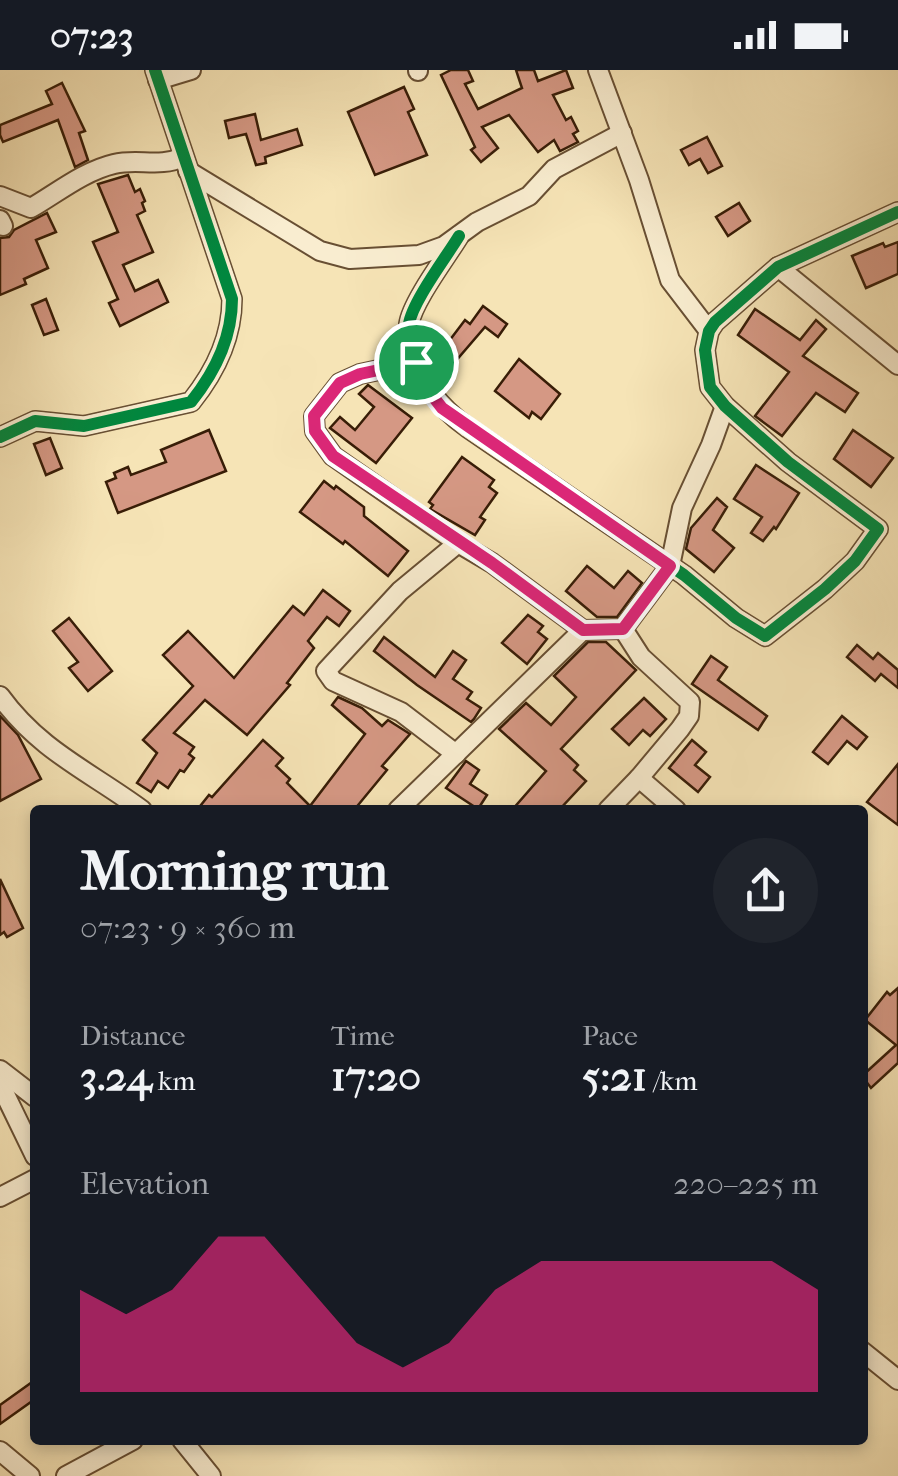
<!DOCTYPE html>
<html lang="en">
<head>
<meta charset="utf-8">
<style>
	:root { --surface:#171b24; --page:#20242c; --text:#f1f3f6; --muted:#9ea1a6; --accent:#db2777 }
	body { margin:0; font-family:"IM FELL French Canon",serif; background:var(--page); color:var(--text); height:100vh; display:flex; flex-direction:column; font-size:38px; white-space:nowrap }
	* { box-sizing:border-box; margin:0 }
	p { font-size:32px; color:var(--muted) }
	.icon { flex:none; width:55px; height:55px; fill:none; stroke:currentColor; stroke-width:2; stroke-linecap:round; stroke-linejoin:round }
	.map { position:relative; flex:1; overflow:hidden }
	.panel { position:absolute; left:30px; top:735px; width:838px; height:640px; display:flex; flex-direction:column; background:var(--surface); border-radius:10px; box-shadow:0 5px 15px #0003 }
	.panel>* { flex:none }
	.pin { position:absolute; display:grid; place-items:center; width:85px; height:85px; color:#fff; margin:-42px; border:5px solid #fff; border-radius:50%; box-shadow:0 2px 10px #0007 }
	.round { display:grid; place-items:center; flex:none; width:105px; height:105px; border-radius:52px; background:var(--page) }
	.head { display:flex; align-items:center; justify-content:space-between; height:170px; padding:0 50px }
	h1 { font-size:55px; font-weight:800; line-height:75px }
	.figures { display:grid; grid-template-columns:repeat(3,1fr); gap:15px; height:170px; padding:10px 50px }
	.figures div { display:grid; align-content:center }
	.figures b { font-size:42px; font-weight:800 }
	.figures small { font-size:28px; font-weight:400 }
	.figures p { font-size:28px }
	.chart { height:280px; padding:20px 50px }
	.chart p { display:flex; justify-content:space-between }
	.chart svg { width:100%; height:180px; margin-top:10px; fill:var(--accent); opacity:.7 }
	.status { display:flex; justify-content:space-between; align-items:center; height:70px; padding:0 50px; background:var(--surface); direction:ltr }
	.status svg { height:28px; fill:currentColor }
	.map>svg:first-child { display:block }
	.building { fill:#d59884; stroke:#381d07; stroke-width:2.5 }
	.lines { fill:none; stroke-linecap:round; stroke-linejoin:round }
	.street-casing { stroke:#684f33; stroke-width:22 }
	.street { stroke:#f9edd0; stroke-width:18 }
	.cycleway-casing { stroke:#f9edd0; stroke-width:19 }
	.cycleway { stroke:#00873e; stroke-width:12 }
	.route-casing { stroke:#fff; stroke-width:20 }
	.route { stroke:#db2777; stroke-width:12 }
</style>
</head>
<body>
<div class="status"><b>07:23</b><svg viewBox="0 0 49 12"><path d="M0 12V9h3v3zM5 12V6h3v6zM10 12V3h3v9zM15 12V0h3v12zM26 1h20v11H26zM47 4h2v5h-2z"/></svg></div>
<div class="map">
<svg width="898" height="1406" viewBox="0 0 898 1406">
	<rect width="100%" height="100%" fill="#f6e4b6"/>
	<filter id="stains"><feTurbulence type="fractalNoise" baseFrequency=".002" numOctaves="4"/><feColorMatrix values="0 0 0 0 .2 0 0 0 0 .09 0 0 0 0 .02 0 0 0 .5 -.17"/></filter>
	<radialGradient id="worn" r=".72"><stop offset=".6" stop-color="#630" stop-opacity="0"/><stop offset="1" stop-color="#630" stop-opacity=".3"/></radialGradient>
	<g class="building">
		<path d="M 451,0 L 468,0 L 473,11 L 465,14 L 478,39 L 522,18 L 516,0 L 534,0 L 538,11 L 566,0 L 573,18 L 553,25 L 566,50 L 571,47 L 578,61 L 573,64 L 578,72 L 560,81 L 554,70 L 538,82 L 509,45 L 482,57 L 498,78 L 481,92 L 471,80 L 475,77 L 441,5 Z"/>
		<path d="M 62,13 L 85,61 L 79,63 L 88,90 L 75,97 L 58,50 L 3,72 L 0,65 L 0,55 L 52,34 L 46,21 Z"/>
		<path d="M 404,17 L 414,39 L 408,42 L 427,85 L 375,105 L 348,42 Z"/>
		<path d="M 255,44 L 261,70 L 297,59 L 302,75 L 265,87 L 266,93 L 256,95 L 246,64 L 229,68 L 225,51 Z"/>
		<path d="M 707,67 L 722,96 L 708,103 L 700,89 L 689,95 L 681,80 Z"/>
		<path d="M 128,105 L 135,122 L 140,119 L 145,131 L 142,133 L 145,141 L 137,145 L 153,182 L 123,195 L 135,221 L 158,210 L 168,232 L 120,256 L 109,233 L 118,229 L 93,172 L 118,162 L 98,114 Z"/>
		<path d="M 739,133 L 750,151 L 728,166 L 716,147 Z"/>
		<path d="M 47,143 L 56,162 L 36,170 L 48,198 L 24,209 L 26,214 L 0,225 L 0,168 L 9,167 L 14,160 Z"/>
		<path d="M 898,172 L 898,204 L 866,218 L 852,186 L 883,173 L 885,177 Z"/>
		<path d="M 46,229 L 58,260 L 44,265 L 32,235 Z"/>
		<path d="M 483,236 L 507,254 L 498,267 L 485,257 L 454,293 L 440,283 L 465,250 L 470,254 Z"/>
		<path d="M 755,239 L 800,270 L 816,250 L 826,259 L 803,286 L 858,323 L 845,342 L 816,323 L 782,366 L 755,346 L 789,302 L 738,265 Z"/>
		<path d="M 519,289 L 560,324 L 541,349 L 532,342 L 529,348 L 495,321 Z"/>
		<path d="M 368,315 L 412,348 L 376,393 L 330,358 L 340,347 L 355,360 L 374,337 L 359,324 Z"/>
		<path d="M 209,360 L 226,401 L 118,443 L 106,412 L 116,408 L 114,403 L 128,397 L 131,405 L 166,392 L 161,380 Z"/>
		<path d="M 853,360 L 893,388 L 871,417 L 834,389 Z"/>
		<path d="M 50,368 L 62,398 L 46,405 L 34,374 Z"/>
		<path d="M 462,387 L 494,410 L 489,417 L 497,423 L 480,447 L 485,450 L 475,465 L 430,439 L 433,435 L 429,432 Z"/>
		<path d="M 756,395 L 799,423 L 776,459 L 774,457 L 763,471 L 751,463 L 762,447 L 734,429 Z"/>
		<path d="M 324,411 L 334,419 L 336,416 L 364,437 L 364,446 L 408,481 L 388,506 L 345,471 L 343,474 L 300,442 Z"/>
		<path d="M 717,428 L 727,437 L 713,460 L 734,478 L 714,502 L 686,479 L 691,458 Z"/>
		<path d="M 587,496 L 614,518 L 628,501 L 642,513 L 617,547 L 597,547 L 566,521 Z"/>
		<path d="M 323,520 L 350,541 L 339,556 L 327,547 L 308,571 L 314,578 L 287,613 L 290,615 L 247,665 L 205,630 L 174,663 L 194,677 L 189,684 L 194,688 L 184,702 L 180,700 L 168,718 L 158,711 L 151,722 L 137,713 L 157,683 L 143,670 L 193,616 L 163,585 L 188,561 L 234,608 L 293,536 L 304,545 Z"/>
		<path d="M 528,545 L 543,556 L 538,562 L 547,569 L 527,594 L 502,573 Z"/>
		<path d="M 69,548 L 112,601 L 88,621 L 69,598 L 78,592 L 53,561 Z"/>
		<path d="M 384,567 L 435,607 L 453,581 L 466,590 L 453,609 L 472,622 L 467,629 L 481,638 L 474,649 L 471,652 L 417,615 L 374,581 Z"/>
		<path d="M 588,572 L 606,572 L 636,600 L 561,679 L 578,695 L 574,700 L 586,711 L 559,740 L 512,740 L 546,701 L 499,659 L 526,633 L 551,655 L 576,627 L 554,606 Z"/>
		<path d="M 857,575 L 873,589 L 878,583 L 898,600 L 898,618 L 881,604 L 875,611 L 847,587 Z"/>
		<path d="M 711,586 L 727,597 L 718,610 L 767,646 L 758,660 L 692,614 Z"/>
		<path d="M 338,627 L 362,638 L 382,656 L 388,650 L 410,664 L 382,696 L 387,700 L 354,740 L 197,740 L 209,725 L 212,727 L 263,670 L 283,688 L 276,696 L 290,709 L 287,713 L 310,736 L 365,664 L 332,635 Z"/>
		<path d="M 644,628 L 666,649 L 650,666 L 643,660 L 629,675 L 612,659 Z"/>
		<path d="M 0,646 L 18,665 L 41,709 L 0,731 Z"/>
		<path d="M 842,646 L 867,667 L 857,679 L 847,671 L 828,694 L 813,682 Z"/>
		<path d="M 692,670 L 706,682 L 695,695 L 710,707 L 698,722 L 669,698 Z"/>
		<path d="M 466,691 L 479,700 L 470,714 L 487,725 L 478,739 L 446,718 Z"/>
		<path d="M 898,694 L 898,755 L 867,732 Z"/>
		<path d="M 0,809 L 23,858 L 7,867 L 4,862 L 0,865 Z"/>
		<path d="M 898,918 L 898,993 L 871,1018 L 862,1006 L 896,975 L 865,950 L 887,922 L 890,925 Z"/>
		<path d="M 35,1310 L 35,1329 L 0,1354 L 0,1335 Z"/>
	</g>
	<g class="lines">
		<defs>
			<g id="street">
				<path d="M 418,0 L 418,1"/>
				<path d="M 598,0 L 639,110 L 670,210 L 709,261"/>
				<path d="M 158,10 L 191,0"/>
				<path d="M 188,101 L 320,181 L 350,189 L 419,185 L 444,176 L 477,152 L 529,126 L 554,99 L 622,63"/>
				<path d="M 0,126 L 31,138 C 57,123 84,101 114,94 C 138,88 159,98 183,87"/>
				<path d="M 0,150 L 3,156"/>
				<path d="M 459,166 C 447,186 412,232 409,254 C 409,260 412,270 413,277 C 420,314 438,336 468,358 L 684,505 L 736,548 L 765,566 L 825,519 L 855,491 L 878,459 L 788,392 L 725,336 L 710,317 L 705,280 L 709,261 L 715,252 L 778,197 L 898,142"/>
				<path d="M 778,197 L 898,295"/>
				<path d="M 416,292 L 360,304 L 340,313 L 314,346 L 315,361 L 333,386 L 458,473"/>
				<path d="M 0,367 L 35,351 L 84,356 L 191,332 C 215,302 232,268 232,229 L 155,0"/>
				<path d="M 0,626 C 40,681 89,701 142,740"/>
				<path d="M 456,684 L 401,642 L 333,611 L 326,601 L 400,521 L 458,473 L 492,493 L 583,560"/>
				<path d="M 639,708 L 676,740"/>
				<path d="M 398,740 L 583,560 L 623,559 L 670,496 L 682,438 L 711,375 L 725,336"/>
				<path d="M 608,740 L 639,708 L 680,659 L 689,646 L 690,632 L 641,587 L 623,559"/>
				<path d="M 0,1000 L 35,1027"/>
				<path d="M 0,1014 L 35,1086"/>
				<path d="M 0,1127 L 35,1109"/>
				<path d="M 862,1281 L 898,1310"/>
				<path d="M 182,1370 L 211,1406"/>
				<path d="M 0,1381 L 30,1406"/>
				<path d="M 66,1406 L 133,1370"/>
			</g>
		</defs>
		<use href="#street" class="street-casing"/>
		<use href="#street" class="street"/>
		<defs>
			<g id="cycleway">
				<path d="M 459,166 C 447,186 412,232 409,254 C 409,260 412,270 413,277 C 420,314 438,336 468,358 L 684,505 L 736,548 L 765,566 L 825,519 L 855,491 L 878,459 L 788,392 L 725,336 L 710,317 L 705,280 L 709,261 L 715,252 L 778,197 L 898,142"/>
				<path d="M 0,367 L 35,351 L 84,356 L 191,332 C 215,302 232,268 232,229 L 155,0"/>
			</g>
		</defs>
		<use href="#cycleway" class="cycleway-casing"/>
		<use href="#cycleway" class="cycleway"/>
	</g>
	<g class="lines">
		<defs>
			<path id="route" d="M 416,292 L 428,320 L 442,338 L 670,496 L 623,559 L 583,560 L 492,493 L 333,386 L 315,361 L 314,346 L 340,313 L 360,304 Z"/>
		</defs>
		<use href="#route" class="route-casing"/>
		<use href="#route" class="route"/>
	</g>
	<rect width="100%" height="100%" filter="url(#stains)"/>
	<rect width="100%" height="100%" fill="url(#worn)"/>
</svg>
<div class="pin" style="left:416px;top:292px;background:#1e9e55"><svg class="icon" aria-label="arrive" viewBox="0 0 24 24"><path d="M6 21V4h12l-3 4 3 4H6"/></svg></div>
<section class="panel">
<div class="head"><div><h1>Morning run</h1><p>07:23 · 9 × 360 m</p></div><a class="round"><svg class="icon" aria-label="share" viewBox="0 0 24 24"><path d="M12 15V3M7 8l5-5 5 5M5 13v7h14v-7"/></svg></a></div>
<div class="figures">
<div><p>Distance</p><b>3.24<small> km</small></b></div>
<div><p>Time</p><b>17:20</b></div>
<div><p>Pace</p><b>5:21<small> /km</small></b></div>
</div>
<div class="chart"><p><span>Elevation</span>220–225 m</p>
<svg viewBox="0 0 160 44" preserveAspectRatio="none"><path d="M0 44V19L10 25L20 19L30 6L40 6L50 19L60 32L70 38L80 32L90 19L100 12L110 12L120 12L130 12L140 12L150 12L160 19V44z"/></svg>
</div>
</section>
</div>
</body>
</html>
